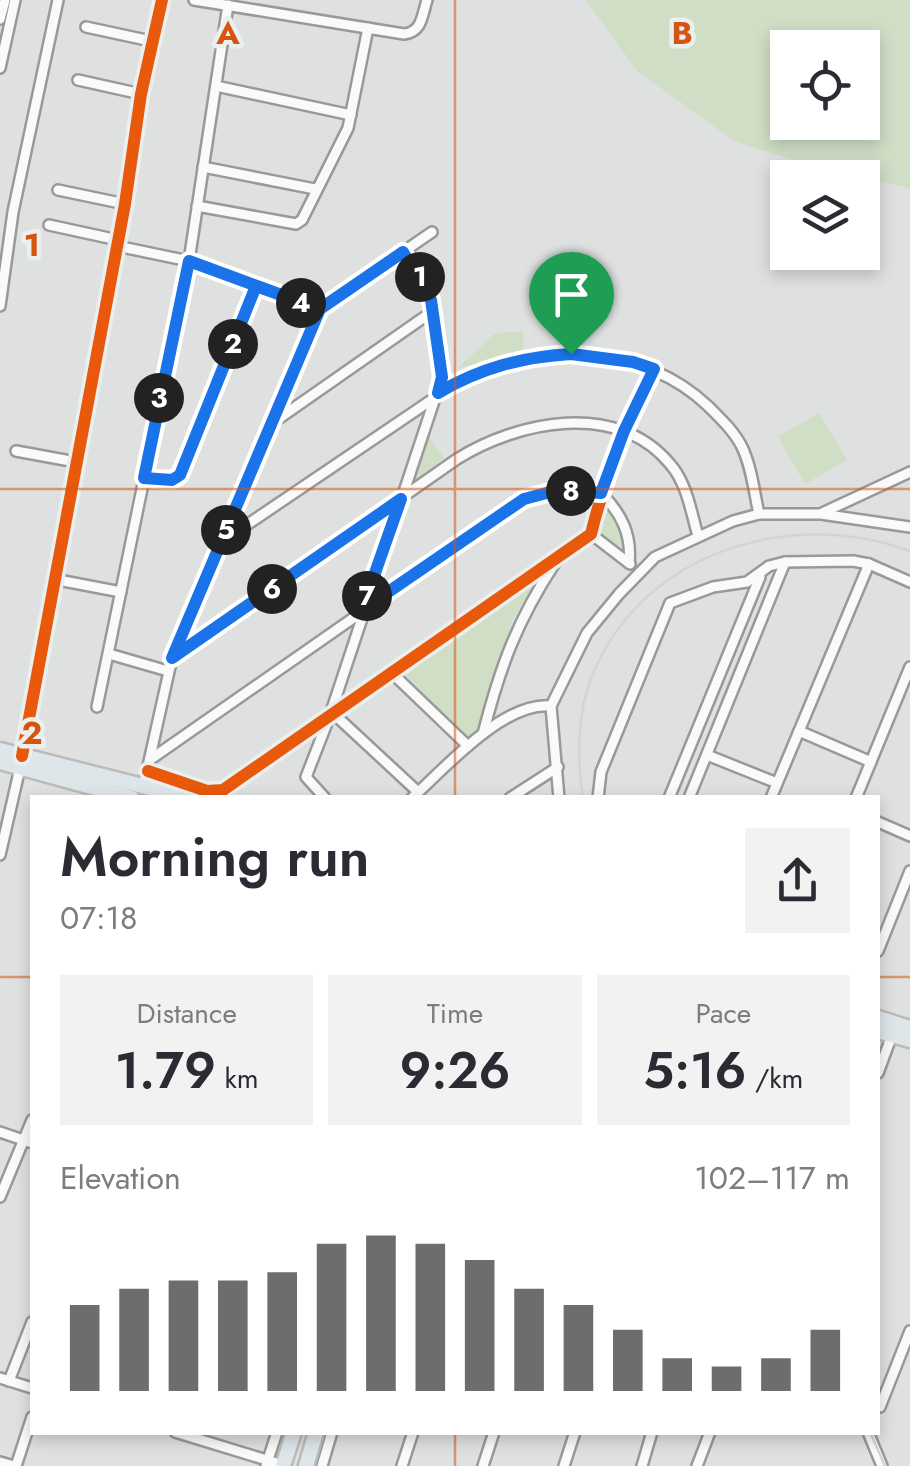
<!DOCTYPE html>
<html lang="en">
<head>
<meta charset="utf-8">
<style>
	:root { --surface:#fff; --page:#f2f2f3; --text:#2b2b33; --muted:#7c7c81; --accent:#6c6e6e }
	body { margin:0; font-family:Jost,sans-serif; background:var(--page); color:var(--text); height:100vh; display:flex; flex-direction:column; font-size:38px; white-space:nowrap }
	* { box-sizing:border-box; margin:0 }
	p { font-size:32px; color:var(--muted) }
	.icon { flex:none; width:55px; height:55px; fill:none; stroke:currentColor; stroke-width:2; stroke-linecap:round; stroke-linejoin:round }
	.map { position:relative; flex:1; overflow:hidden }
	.drawer { position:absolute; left:30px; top:795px; width:850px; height:640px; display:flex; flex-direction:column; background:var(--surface); border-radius:0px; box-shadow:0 5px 15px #0003 }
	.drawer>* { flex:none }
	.fabs { position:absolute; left:770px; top:30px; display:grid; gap:20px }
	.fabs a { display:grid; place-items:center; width:110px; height:110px; border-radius:0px; background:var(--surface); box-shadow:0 5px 15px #0003; font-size:50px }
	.pin { position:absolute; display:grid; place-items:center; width:85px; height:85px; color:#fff; margin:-102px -42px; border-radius:50% 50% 50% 0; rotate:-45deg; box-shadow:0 0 10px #0007 }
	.pin .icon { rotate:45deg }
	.km { position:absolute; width:50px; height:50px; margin:-25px; border-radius:50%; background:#222; color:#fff; font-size:28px; line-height:50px; text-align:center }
	.round { display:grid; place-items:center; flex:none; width:105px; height:105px; border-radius:0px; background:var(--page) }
	.overview { display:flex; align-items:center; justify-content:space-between; height:170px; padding:0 30px }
	h1 { font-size:55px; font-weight:600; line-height:75px }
	.stats { display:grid; grid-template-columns:repeat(3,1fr); gap:15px; height:170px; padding:10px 30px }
	.stats div { display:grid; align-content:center; border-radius:0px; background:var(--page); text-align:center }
	.stats b { font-size:50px; font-weight:600 }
	.stats small { font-size:28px; font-weight:400 }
	.stats p { font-size:28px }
	.chart { height:280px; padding:20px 30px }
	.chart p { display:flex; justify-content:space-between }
	.chart svg { width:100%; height:180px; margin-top:10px; stroke:var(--accent); stroke-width:6 }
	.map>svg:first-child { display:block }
	.green { fill:#d0dec6; fill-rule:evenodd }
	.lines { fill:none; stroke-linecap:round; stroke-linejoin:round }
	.street-casing { stroke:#979a98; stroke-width:14 }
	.primary-casing { stroke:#babcbb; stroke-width:19 }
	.street { stroke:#fafafa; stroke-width:9 }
	.primary { stroke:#dee6e9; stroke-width:14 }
	.tram { stroke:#d3d4d4; stroke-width:2.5 }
	.cycleway-casing { stroke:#ebefef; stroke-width:19 }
	.cycleway { stroke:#e8590c; stroke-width:12 }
	.route-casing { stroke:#fff; stroke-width:20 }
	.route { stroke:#1a73e8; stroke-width:12 }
	.grid { fill:none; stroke:#d55510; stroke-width:2.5; stroke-opacity:0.55 }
	.grid-label { font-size:32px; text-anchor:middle; font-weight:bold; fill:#d55510; stroke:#ebefef; stroke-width:9; stroke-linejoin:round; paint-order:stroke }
</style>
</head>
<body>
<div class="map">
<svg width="910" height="1466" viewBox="0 0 910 1466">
	<rect width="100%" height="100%" fill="#dee1e0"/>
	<g class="green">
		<path d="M 586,0 L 910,0 L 910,188 L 817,167 L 736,142 L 637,71 ZM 788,48 L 862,48 L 862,122 L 788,122 Z"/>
		<path d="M 523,331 L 523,352 L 458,368 L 494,334 Z"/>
		<path d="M 819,413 L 847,460 L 805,484 L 778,437 Z"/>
		<path d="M 427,435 L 444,458 L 413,482 Z"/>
		<path d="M 609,504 L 622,530 L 627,548 L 619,549 L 595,527 Z"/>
		<path d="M 543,571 L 512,621 L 490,691 L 484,722 L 467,738 L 400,669 Z"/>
	</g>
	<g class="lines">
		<defs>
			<g id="street">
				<path d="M 194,0 L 404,34 C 422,32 422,16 427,0"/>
				<path d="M 0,19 L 5,0"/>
				<path d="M 86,27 L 151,41"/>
				<path d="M 0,68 L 15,0"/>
				<path d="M 78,80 L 141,94"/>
				<path d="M 216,86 L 351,115"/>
				<path d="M 203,167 L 315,189"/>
				<path d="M 58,190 L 125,204"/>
				<path d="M 197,206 L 296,224 L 302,220 L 348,128 L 368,28"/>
				<path d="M 49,225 L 118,240"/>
				<path d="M 117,246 L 189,261 L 320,309"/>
				<path d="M 0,306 L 13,212 L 58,0"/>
				<path d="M 271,424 L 433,311"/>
				<path d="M 16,451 L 76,462"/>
				<path d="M 144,477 L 172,480 L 180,475 L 256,286"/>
				<path d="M 822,513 L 910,472"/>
				<path d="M 591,534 L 630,564"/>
				<path d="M 220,543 L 464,378 C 545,347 640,342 708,406 C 720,418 734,431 742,447 C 752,468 754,492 759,514"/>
				<path d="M 53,579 L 121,592"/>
				<path d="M 109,654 L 168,671"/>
				<path d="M 172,658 L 457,459 C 518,421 617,400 670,464 C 687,483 691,512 698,536"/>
				<path d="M 392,673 L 468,746"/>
				<path d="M 97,707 L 189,261 L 228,5"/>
				<path d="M 335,715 L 418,792"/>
				<path d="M 799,731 L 871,762"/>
				<path d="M 483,734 C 500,667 517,621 555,563"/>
				<path d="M 707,755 L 777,783"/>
				<path d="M 22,756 L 125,204 L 141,94 L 162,0"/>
				<path d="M 151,759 L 524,499 L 558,490 L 601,493 C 621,513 632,534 629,563"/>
				<path d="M 148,771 L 207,791 L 223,790 L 591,534 C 605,476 628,423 654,369"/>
				<path d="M 144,784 L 172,658 L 320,309 L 432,232"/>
				<path d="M 325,798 L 306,777 L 329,718 L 442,377 L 431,300 L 403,252"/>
				<path d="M 412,798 C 445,768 504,701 551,706"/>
				<path d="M 510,798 L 558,767"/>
				<path d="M 559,798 L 551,706 L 587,633 L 619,594 L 655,557 L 733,521 L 759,514 L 821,514 L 910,527"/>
				<path d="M 598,798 L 601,772 L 670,603 L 713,587 L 747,582 L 769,566 L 785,562 L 853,561 L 869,564 L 910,582"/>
				<path d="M 669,798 L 760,577"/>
				<path d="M 689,798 L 785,562"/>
				<path d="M 771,798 L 869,564"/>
				<path d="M 856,798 L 910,667"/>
				<path d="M 878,822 L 910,836"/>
				<path d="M 0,855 L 20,768"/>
				<path d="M 878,951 L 910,871"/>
				<path d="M 878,1073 L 892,1035"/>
				<path d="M 0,1132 L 32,1143"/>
				<path d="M 0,1197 L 32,1120"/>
				<path d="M 0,1378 L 32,1388"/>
				<path d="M 9,1381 L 32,1322"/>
				<path d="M 880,1407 L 910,1331"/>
				<path d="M 175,1432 L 283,1465"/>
				<path d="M 868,1432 L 882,1466"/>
				<path d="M 0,1462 L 14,1466"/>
				<path d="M 16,1466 L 32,1417"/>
				<path d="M 266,1466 L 277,1432"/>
				<path d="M 322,1466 L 332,1432"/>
				<path d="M 402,1466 L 413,1432"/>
				<path d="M 483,1466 L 494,1432"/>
				<path d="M 564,1466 L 575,1432"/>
				<path d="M 642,1466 L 652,1432"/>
				<path d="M 697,1466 L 710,1432"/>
			</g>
			<g id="primary">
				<path d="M 0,750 L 190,798"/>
				<path d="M 0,762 L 132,798"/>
				<path d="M 878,1018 L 910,1028"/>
				<path d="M 878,1031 L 910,1040"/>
				<path d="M 283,1466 L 294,1432"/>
				<path d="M 306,1466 L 316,1432"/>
			</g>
		</defs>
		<use href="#street" class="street-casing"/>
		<use href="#primary" class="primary-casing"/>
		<use href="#street" class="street"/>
		<use href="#primary" class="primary"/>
		<g class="tram">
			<path d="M 583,798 C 577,759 577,713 592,676 C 642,551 792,507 910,551"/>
			<path d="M 870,1432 L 885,1466"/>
		</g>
		<defs>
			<g id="cycleway">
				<path d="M 22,756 L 125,204 L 141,94 L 162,0"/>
				<path d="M 148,771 L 207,791 L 223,790 L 591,534 C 605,476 628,423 654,369"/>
			</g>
		</defs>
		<use href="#cycleway" class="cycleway-casing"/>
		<use href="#cycleway" class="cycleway"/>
	</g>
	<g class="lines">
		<defs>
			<path id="route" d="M 571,354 C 522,357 480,368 438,393 L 442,377 L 431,300 L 403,252 L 320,309 L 256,286 L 180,475 L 172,480 L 144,478 L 189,261 L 320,309 L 172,658 L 401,499 L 362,610 L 524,499 L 558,490 L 601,493 L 624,431 L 654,369 L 633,362 L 571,354"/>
		</defs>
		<use href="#route" class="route-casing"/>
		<use href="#route" class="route"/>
	</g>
	<path class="grid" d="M 455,0 L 455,798M 0,489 L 910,489M 0,977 L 32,977M 878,977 L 910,977M 455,1432 L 455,1466"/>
	<g class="grid-label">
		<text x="228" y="44">A</text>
		<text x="682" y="44">B</text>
		<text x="32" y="256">1</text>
		<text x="32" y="744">2</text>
	</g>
</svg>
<div class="fabs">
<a><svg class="icon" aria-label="locate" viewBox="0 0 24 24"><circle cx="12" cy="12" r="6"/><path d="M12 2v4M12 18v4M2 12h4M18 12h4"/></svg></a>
<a><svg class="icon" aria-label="layers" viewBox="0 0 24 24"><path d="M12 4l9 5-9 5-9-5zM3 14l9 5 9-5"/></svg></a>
</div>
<div class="pin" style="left:571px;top:354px;background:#1e9e55"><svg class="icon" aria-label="arrive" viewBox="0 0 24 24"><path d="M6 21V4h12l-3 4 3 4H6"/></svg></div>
<b class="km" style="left:420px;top:277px">1</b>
<b class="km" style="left:233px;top:344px">2</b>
<b class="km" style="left:159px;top:398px">3</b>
<b class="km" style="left:301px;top:303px">4</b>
<b class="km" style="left:226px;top:530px">5</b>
<b class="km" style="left:272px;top:589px">6</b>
<b class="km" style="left:367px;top:596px">7</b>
<b class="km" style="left:571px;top:491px">8</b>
<section class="drawer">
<div class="overview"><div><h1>Morning run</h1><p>07:18</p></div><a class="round"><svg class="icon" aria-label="share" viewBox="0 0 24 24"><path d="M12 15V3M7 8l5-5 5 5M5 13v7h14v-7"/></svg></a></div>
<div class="stats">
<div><p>Distance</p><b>1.79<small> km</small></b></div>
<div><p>Time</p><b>9:26</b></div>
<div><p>Pace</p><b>5:16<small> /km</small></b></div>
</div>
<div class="chart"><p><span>Elevation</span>102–117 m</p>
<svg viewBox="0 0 160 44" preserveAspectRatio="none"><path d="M5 44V23M15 44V19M25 44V17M35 44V17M45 44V15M55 44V8M65 44V6M75 44V8M85 44V12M95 44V19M105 44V23M115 44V29M125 44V36M135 44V38M145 44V36M155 44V29"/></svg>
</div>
</section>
</div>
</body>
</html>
